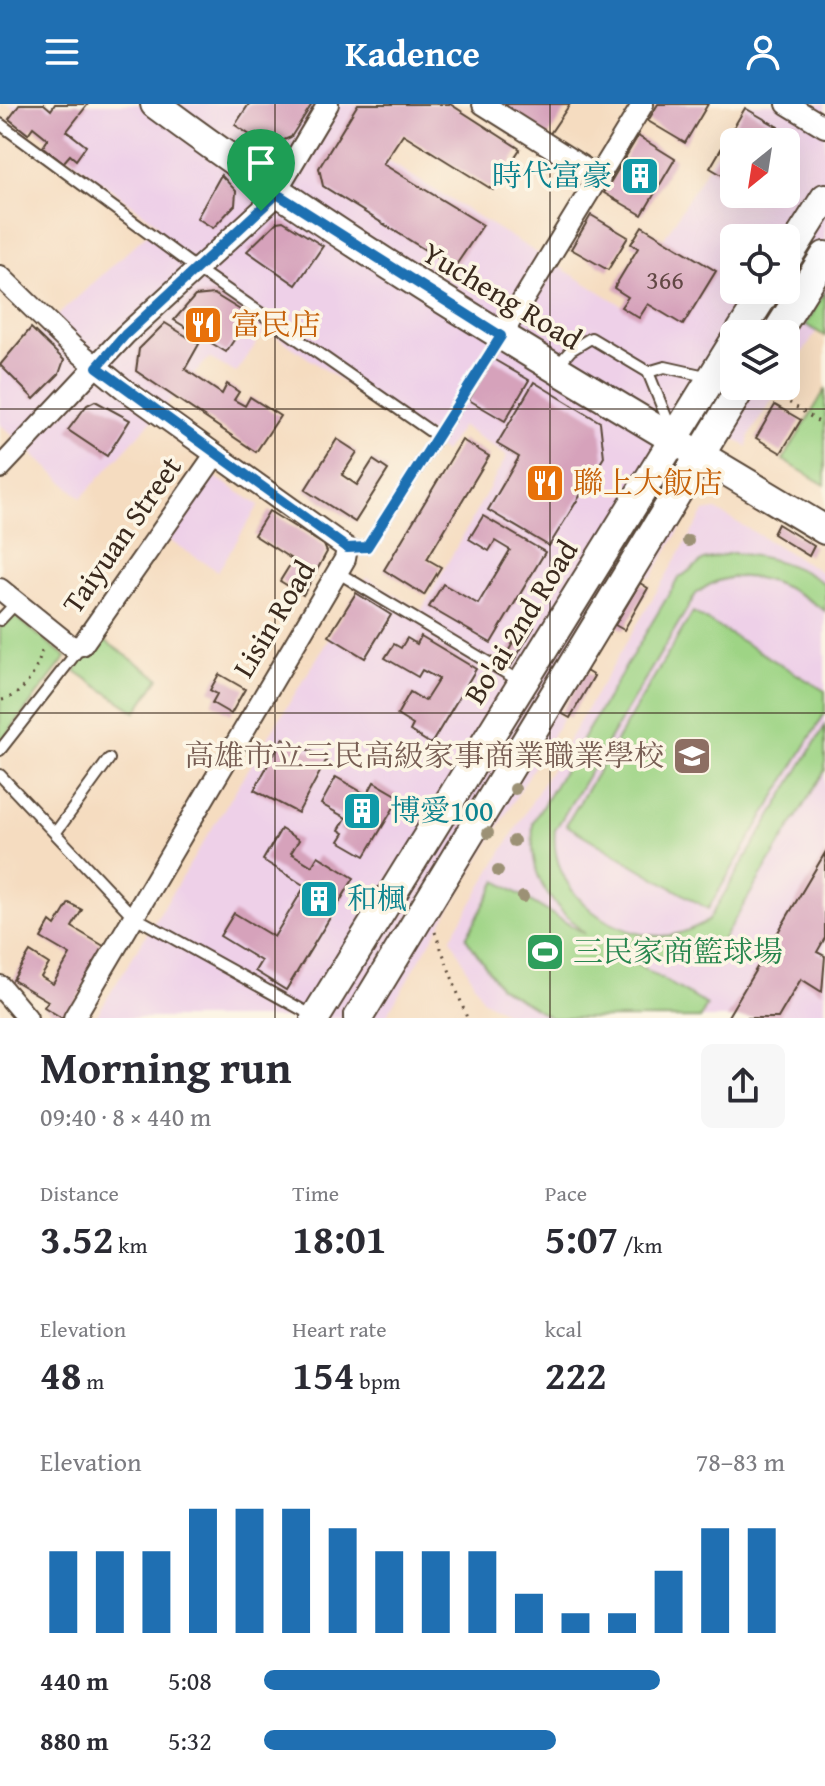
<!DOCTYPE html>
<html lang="en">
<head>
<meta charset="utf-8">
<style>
	:root { --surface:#fff; --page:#f7f7f7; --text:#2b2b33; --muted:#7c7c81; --accent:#1f6fb2 }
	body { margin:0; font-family:"Gentium Book Plus","Noto Serif TC",serif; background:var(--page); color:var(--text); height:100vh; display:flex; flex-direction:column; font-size:30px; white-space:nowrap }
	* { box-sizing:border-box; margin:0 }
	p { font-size:26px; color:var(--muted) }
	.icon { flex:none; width:44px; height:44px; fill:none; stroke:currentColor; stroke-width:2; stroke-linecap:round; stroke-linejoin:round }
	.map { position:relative; height:914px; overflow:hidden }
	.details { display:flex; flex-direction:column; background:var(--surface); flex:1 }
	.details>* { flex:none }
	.needle { width:52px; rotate:210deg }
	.tools { position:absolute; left:720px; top:24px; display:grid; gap:16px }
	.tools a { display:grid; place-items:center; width:80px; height:80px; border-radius:12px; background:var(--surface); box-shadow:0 8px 32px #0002; font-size:40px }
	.pin { position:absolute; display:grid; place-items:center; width:68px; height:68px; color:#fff; margin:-82px -34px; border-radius:50% 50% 50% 0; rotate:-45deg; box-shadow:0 0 8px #0007 }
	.pin .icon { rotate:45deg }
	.round { display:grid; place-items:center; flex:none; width:84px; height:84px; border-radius:12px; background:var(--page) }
	.summary { display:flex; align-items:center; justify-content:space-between; height:136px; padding:0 40px }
	h1 { font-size:44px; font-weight:700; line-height:60px }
	.figures { display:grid; grid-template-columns:repeat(3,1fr); gap:12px; height:136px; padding:8px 40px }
	.figures div { display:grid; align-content:center }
	.figures b { font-size:40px; font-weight:700 }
	.figures small { font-size:22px; font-weight:400 }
	.figures p { font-size:22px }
	.chart { height:224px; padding:16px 40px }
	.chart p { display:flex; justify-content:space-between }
	.chart svg { width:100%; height:144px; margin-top:8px; stroke:var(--accent); stroke-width:6 }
	ul { padding:0 40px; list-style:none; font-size:26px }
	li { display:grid; grid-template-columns:128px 96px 1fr; align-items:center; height:60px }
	li i { height:20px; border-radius:10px; background:var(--accent) }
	header { display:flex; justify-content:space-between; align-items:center; height:104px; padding:0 40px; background:var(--accent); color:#fff; font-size:36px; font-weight:700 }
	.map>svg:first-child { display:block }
	.built { fill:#eed0e8; fill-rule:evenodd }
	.green { fill:#9ed485; stroke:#6c7f52; stroke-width:2 }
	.building { fill:#d6a2bb }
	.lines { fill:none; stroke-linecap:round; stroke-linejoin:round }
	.lane-casing { stroke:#574536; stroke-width:14 }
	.street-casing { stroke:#574536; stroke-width:24 }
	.secondary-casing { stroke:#574536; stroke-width:32 }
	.path { stroke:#574536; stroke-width:3; stroke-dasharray:2 6; stroke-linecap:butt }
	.lane { stroke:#fff; stroke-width:10 }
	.street { stroke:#fff; stroke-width:20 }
	.secondary { stroke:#fff; stroke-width:28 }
	.tree { fill:#9c9175 }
	.route-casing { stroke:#fff; stroke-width:16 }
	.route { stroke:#1f6fb2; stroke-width:10 }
	.grid { fill:none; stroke:#3b2a1e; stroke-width:2; stroke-opacity:0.55 }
	.labels { text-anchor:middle; stroke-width:7; stroke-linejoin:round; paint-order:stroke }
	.number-label { font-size:26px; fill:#624845 }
	.culture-label { font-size:30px; fill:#0d838f; stroke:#fcf5e5; text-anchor:start }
	.street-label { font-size:30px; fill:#3b2a1e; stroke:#fcf5e5 }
	.food-label { font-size:30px; fill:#c56008; stroke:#fcf5e5; text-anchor:start }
	.education-label { font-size:30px; fill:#785e54; stroke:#fcf5e5; text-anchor:end }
	.leisure-label { font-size:30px; fill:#27864d; stroke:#fcf5e5; text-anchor:start }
</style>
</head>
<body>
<header><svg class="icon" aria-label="menu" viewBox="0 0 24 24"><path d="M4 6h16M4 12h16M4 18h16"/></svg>Kadence<svg class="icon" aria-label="person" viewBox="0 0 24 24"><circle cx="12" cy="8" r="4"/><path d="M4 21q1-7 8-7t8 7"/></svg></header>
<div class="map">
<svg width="825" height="914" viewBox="0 0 825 914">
	<rect width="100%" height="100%" fill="#fcf5e5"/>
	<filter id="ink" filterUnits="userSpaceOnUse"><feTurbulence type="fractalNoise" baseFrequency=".0125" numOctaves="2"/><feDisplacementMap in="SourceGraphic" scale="16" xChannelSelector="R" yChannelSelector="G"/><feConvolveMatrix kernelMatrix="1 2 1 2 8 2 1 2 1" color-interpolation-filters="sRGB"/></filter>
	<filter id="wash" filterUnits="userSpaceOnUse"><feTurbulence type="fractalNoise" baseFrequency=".006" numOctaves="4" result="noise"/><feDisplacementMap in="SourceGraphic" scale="32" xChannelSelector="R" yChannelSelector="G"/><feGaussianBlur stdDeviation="1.8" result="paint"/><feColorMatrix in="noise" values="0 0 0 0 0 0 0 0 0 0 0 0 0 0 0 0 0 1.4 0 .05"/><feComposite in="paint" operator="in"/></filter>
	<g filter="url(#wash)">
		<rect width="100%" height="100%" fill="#f5dcc0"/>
		<g class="built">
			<path d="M 9,0 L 416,0 L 386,56 L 623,202 L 746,0 L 825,0 L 825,187 L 806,220 L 817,227 L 786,274 L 786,230 L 734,230 L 734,282 L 781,282 L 749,332 L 747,343 L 734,334 L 651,474 L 642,469 L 557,610 L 563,614 L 385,914 L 95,914 L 367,473 L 421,507 L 507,352 L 462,322 L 444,348 L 266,225 L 236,269 L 209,254 L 81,394 L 0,320 L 0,264 L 158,120 L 76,59 ZM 734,38 L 786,38 L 786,90 L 734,90 ZM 734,134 L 786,134 L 786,186 L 734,186 Z"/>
			<path d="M 209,369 L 259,401 L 218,467 L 167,435 Z"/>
			<path d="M 716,406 L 825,470 L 825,914 L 515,914 L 482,895 L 451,834 L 704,408 Z"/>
		</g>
		<g class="green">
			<path d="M 825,187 L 825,232 L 806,221 Z"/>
			<path d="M 825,286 L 825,381 L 783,356 Z"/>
			<path d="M 732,449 C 767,452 796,460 825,480 L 825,507 C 787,479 737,456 696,490 L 555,726 C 549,783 605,832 661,832 C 678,832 694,824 708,817 L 825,622 L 825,666 L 717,845 L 708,841 C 669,857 643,856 605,842 L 707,901 L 700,914 L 551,914 L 500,883 L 466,834 L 497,777 L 585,830 C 544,791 530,777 533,718 L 678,475 L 704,456 Z"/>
			<path d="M 693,508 L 825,587 L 825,609 L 708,805 L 566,721 Z"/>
			<path d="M 12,510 L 66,553 L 0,639 L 0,524 Z"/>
			<path d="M 98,532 L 159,574 L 136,608 L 75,567 Z"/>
		</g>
		<g id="blocks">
			<g class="building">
				<path d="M 20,0 L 44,0 L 51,6 L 55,0 L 88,0 L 67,27 L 86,42 L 76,56 L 70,51 L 63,59 L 43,43 L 48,35 L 33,23 L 28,30 L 9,15 Z"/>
				<path d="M 249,0 L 312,0 L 291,33 L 268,43 L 235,21 Z"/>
				<path d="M 358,0 L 450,0 L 520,45 L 493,86 L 403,30 L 383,60 L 483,121 L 454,164 L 323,82 L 319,64 Z"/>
				<path d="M 496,0 L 570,0 L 547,34 Z"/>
				<path d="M 658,0 L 708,0 L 685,39 L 648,17 Z"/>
				<path d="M 745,4 L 778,23 L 781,38 L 734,38 L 734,78 L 710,64 Z"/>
				<path d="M 638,32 L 675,55 L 642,111 L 604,89 Z"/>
				<path d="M 221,71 L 236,87 L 235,101 L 213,124 L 197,114 Z"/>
				<path d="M 591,111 L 628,133 L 608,166 L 571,145 Z"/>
				<path d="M 283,117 L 323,142 L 296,181 L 247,147 L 277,118 Z"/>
				<path d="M 642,122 L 716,167 L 683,221 L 648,200 L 639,214 L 621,203 L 628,193 L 614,184 L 638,144 L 631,140 Z"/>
				<path d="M 214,190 L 250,212 L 226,248 L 174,216 L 195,192 Z"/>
				<path d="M 165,219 L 199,240 L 185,265 L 222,290 L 227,280 L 239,288 L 234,296 L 245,302 L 250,293 L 280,312 L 256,348 L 136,267 L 139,245 Z"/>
				<path d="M 31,224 L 64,256 L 59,270 L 34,295 L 0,261 Z"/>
				<path d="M 493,255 L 529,276 L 505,317 L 469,296 Z"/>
				<path d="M 534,278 L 600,318 L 604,353 L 549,442 L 488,406 L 519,353 L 497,340 Z"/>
				<path d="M 95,297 L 130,316 L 107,352 L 68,326 L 87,301 Z"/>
				<path d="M 775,301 L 801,316 L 781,349 L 756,334 Z"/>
				<path d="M 337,335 L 357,348 L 342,371 L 357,381 L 373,356 L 388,366 L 355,418 L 305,386 Z"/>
				<path d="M 462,336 L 489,352 L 427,455 L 441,463 L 424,491 L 384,466 Z"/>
				<path d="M 269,407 L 324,441 L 327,448 L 303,491 L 280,477 L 293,456 L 254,431 Z"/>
				<path d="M 483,412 L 545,448 L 491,539 L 429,503 L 443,480 L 478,500 L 510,446 L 495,437 L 489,447 L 469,435 Z"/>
				<path d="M 778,420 L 814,442 L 809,452 L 773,430 Z"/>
				<path d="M 640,479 L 648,484 L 624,526 L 615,521 Z"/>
				<path d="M 356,489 L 391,511 L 365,554 L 329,532 Z"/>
				<path d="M 525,518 L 534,523 L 509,565 L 501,560 Z"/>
				<path d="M 421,532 L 476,565 L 431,640 L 410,627 L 413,621 L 397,611 L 410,588 L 425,597 L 439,575 L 422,566 L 418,573 L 385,554 L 394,540 L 401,544 L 407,534 L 417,540 Z"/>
				<path d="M 586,567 L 594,572 L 570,614 L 561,609 Z"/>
				<path d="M 219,570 L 245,585 L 231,610 L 212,599 L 217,590 L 210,586 Z"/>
				<path d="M 283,634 L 327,655 L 298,709 L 254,686 Z"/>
				<path d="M 336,673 L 367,691 L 374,678 L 400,693 L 365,752 L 339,737 L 344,729 L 339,726 L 346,714 L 321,700 Z"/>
				<path d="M 281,725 L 299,736 L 291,749 L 312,762 L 318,752 L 354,774 L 286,886 L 255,867 L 261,857 L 220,832 L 234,809 L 274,833 L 305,782 L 263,756 Z"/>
				<path d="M 825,749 L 825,834 L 817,848 L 825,852 L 822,888 L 801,875 L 778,914 L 727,914 Z"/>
				<path d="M 69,799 L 82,806 L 72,823 L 107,844 L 66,914 L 62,914 L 44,903 L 48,897 L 13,876 L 30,848 L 49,860 L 41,873 L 53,880 L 70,851 L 41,834 L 50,818 L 55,822 Z"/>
			</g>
		</g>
	</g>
	<g filter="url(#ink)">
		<use href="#blocks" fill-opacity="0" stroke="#574536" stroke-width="2"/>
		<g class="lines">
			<defs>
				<g id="lane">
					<path d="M 0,20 L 197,165 L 437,332"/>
					<path d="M 557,262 L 571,246 L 591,234 L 648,268 L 671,325"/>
					<path d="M 648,268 L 665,263 L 710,273"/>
					<path d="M 347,444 L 367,443 L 500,234"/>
					<path d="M 337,468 L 521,578"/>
					<path d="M 0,516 L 16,499"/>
					<path d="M 0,646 L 80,544"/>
					<path d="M 0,671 L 133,812 L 315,913"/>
					<path d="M 56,728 L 109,655"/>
				</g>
				<g id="street">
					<path d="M 483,0 L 600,74"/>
					<path d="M 787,0 L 825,23"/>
					<path d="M 0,172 L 74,244 L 124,285 L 347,444 L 345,455 L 74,914"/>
					<path d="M 501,232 L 643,0"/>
					<path d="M 0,364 L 125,231 L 269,99 L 328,0"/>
					<path d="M 0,485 L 72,543 L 82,541 L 215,351"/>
					<path d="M 0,882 L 27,914"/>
				</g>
				<g id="secondary">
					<path d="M 155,0 C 368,159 598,289 825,426"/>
					<path d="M 786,156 L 825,94"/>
					<path d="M 739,230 L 767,186"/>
					<path d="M 776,230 L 825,152"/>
					<path d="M 315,914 L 734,238"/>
					<path d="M 358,914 L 742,282"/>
				</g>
			</defs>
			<use href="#lane" class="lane-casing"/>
			<use href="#street" class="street-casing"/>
			<use href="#secondary" class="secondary-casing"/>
			<g class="path">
				<path d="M 776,290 L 825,322"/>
				<path d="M 2,596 C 26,590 38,565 43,543"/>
				<path d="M 435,828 L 467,914"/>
			</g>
			<use href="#lane" class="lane"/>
			<use href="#street" class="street"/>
			<use href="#secondary" class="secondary"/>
		</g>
		<g class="tree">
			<circle cx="688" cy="437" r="6"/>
			<circle cx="515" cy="685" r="6"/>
			<circle cx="488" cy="729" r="6"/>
			<circle cx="514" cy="737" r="6"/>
			<circle cx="498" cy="767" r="6"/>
			<circle cx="523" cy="793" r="6"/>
		</g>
	</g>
	<g class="lines" filter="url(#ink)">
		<defs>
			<path id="route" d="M 277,90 L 501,232 L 367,443 L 347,444 L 97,263 L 125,231 Z"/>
		</defs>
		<use href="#route" class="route-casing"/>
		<use href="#route" class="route"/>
	</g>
	<path class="grid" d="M 275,0 L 275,914M 550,0 L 550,914M 0,305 L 825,305M 0,609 L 825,609"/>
	<defs>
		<symbol id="building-square" viewBox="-11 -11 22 22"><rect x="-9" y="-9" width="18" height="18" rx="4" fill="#0f9aa8" stroke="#fcf5e5"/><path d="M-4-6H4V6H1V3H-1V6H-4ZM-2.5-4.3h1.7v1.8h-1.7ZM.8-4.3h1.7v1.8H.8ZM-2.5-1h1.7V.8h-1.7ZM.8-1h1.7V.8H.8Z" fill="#fff"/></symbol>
		<symbol id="restaurant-square" viewBox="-11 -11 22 22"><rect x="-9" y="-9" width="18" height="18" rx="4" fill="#e8710a" stroke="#fcf5e5"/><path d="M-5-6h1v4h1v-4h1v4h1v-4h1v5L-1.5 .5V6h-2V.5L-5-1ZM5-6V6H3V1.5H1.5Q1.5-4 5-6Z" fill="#fff"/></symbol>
		<symbol id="school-square" viewBox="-11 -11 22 22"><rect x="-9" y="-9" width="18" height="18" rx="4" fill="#8d6e63" stroke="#fcf5e5"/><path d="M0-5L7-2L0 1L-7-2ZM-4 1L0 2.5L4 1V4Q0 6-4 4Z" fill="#fff"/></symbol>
		<symbol id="stadium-square" viewBox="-11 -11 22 22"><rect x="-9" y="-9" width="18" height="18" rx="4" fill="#2e9e5b" stroke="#fcf5e5"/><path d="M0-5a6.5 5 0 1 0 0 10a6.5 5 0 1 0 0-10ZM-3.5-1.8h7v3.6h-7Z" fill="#fff"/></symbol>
	</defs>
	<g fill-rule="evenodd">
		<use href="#building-square" x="618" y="50" width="44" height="44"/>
		<use href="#restaurant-square" x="181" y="199" width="44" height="44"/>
		<use href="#restaurant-square" x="523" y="357" width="44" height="44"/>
		<use href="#school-square" x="670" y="630" width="44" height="44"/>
		<use href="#building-square" x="340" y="685" width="44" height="44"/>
		<use href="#building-square" x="297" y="773" width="44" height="44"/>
		<use href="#stadium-square" x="523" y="826" width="44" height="44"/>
	</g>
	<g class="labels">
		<g class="number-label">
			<text x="665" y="185">366</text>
		</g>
		<g class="culture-label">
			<text x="612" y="82" text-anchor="end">時代富豪</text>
			<text x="390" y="717">博愛100</text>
			<text x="347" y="805">和楓</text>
		</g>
		<g class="street-label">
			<text transform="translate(502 192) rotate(31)" y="10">Yucheng Road</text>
			<text transform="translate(122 431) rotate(-55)" y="10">Taiyuan Street</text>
			<text transform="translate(274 515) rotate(-59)" y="10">Lisin Road</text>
			<text transform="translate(521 518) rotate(-58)" y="10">Bo'ai 2nd Road</text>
		</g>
		<g class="food-label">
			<text x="231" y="231">富民店</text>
			<text x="573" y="389">聯上大飯店</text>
		</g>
		<g class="education-label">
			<text x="664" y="662">高雄市立三民高級家事商業職業學校</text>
		</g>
		<g class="leisure-label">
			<text x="573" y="858">三民家商籃球場</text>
		</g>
	</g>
</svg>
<div class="tools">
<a><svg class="needle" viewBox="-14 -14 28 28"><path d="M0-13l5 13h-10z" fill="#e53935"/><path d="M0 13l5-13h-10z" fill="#7c7c81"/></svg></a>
<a><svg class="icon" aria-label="locate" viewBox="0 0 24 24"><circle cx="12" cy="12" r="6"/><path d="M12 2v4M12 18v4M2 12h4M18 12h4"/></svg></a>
<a><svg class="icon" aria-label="layers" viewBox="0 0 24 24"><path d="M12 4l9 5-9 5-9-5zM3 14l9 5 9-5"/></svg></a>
</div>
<div class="pin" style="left:261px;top:107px;background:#1e9e55"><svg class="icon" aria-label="arrive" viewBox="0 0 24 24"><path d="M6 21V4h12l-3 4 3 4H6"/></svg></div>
</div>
<section class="details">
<div class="summary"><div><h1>Morning run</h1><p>09:40 · 8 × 440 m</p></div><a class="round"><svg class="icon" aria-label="share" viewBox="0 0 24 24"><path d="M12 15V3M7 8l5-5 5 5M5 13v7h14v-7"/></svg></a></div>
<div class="figures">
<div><p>Distance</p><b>3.52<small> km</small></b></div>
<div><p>Time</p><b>18:01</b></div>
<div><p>Pace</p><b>5:07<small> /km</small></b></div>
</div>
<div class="figures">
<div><p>Elevation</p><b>48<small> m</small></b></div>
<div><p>Heart rate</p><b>154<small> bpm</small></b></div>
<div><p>kcal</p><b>222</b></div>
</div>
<div class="chart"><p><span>Elevation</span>78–83 m</p>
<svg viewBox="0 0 160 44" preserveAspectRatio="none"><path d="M5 44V19M15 44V19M25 44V19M35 44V6M45 44V6M55 44V6M65 44V12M75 44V19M85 44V19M95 44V19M105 44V32M115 44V38M125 44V38M135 44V25M145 44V12M155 44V12"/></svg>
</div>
<ul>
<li><b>440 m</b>5:08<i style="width:76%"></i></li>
<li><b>880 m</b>5:32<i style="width:56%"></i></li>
</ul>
</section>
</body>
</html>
